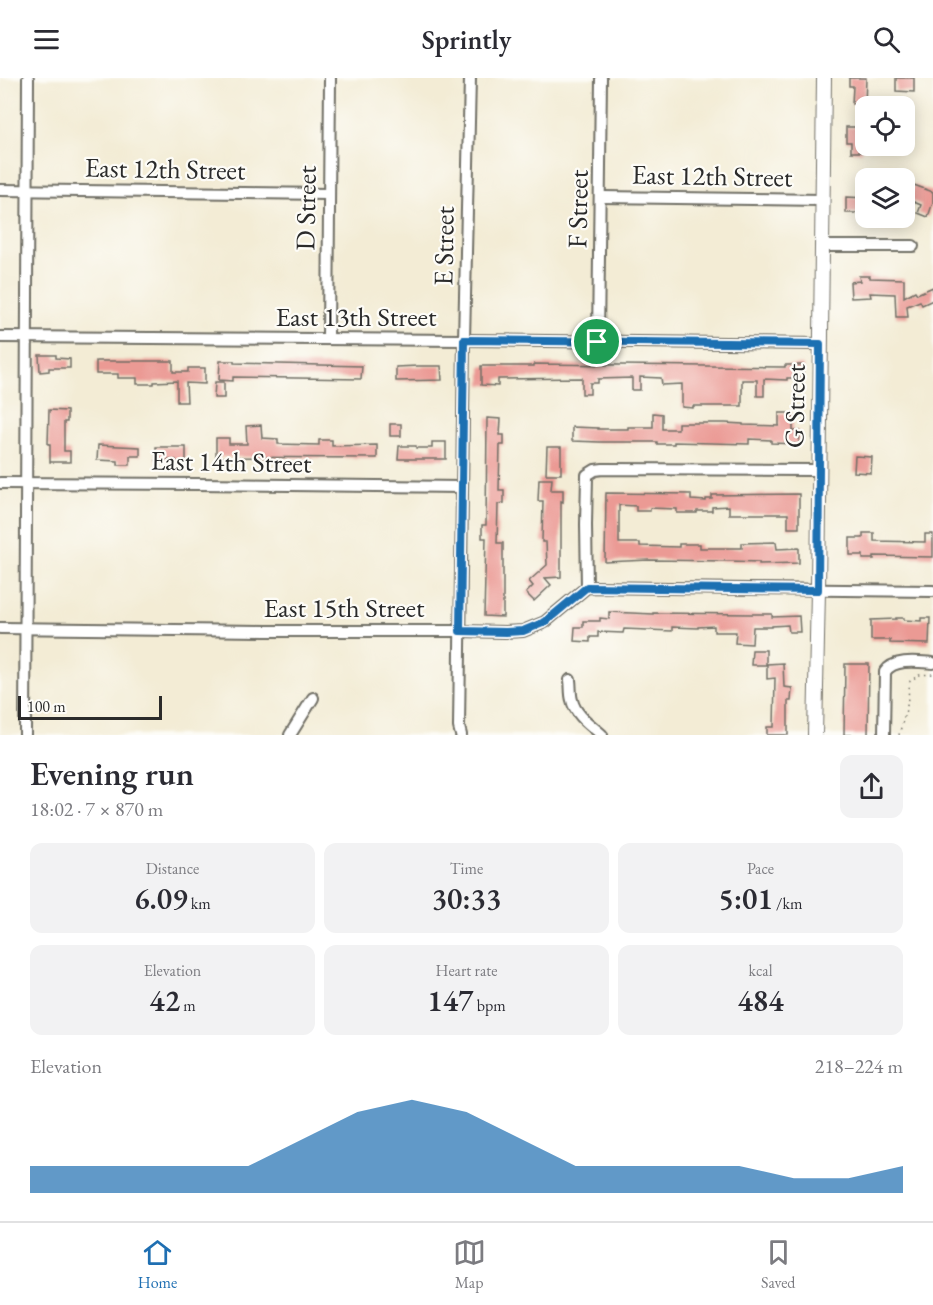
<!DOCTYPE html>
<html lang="en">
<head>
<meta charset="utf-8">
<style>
	:root { --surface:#fff; --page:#f2f2f3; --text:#2b2b33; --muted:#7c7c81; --line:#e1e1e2; --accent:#1f6fb2 }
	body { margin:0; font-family:"EB Garamond",serif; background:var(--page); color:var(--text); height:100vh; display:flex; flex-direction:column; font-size:22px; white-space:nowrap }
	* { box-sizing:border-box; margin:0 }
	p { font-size:20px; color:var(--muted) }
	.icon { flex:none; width:33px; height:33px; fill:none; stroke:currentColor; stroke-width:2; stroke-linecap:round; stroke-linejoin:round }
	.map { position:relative; height:657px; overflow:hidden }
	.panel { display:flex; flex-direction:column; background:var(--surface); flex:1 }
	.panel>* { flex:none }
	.fabs { position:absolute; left:855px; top:18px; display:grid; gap:12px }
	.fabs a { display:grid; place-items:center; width:60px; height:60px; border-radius:12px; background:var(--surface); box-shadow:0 3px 15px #0003; font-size:30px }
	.scale { position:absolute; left:18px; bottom:15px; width:144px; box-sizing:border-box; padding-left:6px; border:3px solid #2b2b2b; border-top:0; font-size:16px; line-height:21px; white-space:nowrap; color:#2b2b2b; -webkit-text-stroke:4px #fdfcf7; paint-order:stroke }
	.pin { position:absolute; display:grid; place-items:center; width:51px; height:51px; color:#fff; margin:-26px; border:3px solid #fff; border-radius:50%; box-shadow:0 2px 6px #0007 }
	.round { display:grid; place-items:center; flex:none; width:63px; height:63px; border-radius:12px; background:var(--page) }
	.head { display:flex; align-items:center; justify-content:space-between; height:102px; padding:0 30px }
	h1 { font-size:33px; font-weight:600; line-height:45px }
	.figures { display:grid; grid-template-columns:repeat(3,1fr); gap:9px; height:102px; padding:6px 30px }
	.figures div { display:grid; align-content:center; border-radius:12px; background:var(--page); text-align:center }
	.figures b { font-size:30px; font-weight:600 }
	.figures small { font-size:16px; font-weight:400 }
	.figures p { font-size:16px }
	.chart { height:168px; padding:12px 30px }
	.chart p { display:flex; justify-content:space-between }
	.chart svg { width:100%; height:108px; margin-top:6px; fill:var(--accent); opacity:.7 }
	header { display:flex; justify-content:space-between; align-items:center; height:78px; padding:0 30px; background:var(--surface); font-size:27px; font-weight:600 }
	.dock { display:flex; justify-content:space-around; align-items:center; height:84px; border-top:2px solid var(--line); background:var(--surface); font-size:16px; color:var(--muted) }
	.dock a { display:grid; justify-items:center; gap:3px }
	.dock .active { color:var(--accent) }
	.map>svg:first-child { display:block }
	.building { fill:#eb9a94 }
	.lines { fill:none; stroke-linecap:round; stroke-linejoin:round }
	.minor-casing { stroke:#716f66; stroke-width:14 }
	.major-casing { stroke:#716f66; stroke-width:16 }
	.path { stroke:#716f66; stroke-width:1.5; stroke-dasharray:1.5 4.5; stroke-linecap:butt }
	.minor { stroke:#fff; stroke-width:10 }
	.major { stroke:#fff; stroke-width:14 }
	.route-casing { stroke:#fff; stroke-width:12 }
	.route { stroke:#1f6fb2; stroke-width:8 }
	.labels { text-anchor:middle; stroke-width:4.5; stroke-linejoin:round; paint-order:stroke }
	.street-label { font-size:27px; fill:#2b2b2b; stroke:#fdfcf7 }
</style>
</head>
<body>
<header><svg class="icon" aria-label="menu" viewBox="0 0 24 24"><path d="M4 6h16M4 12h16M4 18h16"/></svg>Sprintly<svg class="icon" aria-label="search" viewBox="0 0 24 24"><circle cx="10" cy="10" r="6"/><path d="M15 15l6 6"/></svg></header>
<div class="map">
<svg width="933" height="657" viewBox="0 0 933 657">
	<rect width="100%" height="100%" fill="#fdfcf7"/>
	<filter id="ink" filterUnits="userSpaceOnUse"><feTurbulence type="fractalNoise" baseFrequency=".0167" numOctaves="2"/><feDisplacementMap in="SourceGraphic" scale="12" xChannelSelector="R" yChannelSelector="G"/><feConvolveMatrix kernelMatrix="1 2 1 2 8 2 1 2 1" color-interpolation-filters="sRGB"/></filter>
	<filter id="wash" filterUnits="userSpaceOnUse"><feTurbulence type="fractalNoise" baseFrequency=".008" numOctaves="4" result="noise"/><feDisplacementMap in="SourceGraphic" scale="24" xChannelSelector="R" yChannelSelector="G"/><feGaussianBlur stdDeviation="1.35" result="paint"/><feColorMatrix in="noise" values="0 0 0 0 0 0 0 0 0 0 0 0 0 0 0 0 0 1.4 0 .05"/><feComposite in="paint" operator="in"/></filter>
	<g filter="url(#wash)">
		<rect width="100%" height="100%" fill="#f3ecd5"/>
		<g id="blocks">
			<g class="building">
				<path d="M 849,0 L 866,0 L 865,27 L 852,26 L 853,8 L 849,8 Z"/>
				<path d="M 896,0 L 914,0 L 914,14 L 896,13 Z"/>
				<path d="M 846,49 L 862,49 L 862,74 L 851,74 L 851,64 L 846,64 Z"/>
				<path d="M 914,107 L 933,114 L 933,124 L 928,139 L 918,135 L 921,127 L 909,122 Z"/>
				<path d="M 846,119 L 866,120 L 866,135 L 846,135 Z"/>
				<path d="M 859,198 L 870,198 L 870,200 L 904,201 L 904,219 L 915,213 L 917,216 L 933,209 L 933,222 L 922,227 L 920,223 L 907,228 L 908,239 L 896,239 L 895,216 L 870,215 L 871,219 L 851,220 L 850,204 L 860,203 Z"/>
				<path d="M 39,277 L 56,277 L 56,280 L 70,281 L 70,290 L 49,290 L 49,293 L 40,294 Z"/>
				<path d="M 96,283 L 173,283 L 173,294 L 188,294 L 188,290 L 205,290 L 205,306 L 186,305 L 187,324 L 177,324 L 177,303 L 154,304 L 154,306 L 137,306 L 137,300 L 118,300 L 118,296 L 96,296 Z"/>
				<path d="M 220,283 L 234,283 L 234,285 L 362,288 L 361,301 L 233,299 L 233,303 L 219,302 Z"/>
				<path d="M 534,286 L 785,289 L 785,287 L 803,287 L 803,300 L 787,300 L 787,302 L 764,301 L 764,318 L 757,318 L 757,302 L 742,302 L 742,328 L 693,328 L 693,330 L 682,329 L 682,306 L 662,307 L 661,300 L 640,299 L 640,312 L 632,312 L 632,300 L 598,301 L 598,305 L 590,305 L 590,316 L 582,316 L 582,300 L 498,301 L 498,308 L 481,307 L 481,288 L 534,288 Z"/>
				<path d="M 418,288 L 441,288 L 442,302 L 396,303 L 396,289 Z"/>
				<path d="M 215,304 L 224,304 L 224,320 L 214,320 Z"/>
				<path d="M 49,332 L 67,333 L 67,344 L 64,344 L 64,373 L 70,373 L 70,384 L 50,384 L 50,366 L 48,366 Z"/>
				<path d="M 653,335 L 662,336 L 662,351 L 678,351 L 678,345 L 725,345 L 743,346 L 743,347 L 779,348 L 779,335 L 793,335 L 793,353 L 800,353 L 799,366 L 771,365 L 771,362 L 749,361 L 749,366 L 674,364 L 674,366 L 657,366 L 657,364 L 600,364 L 572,363 L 572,349 L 598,350 L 598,351 L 628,351 L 628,349 L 653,349 Z"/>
				<path d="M 487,340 L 501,341 L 500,357 L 504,357 L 504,367 L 500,367 L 499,412 L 504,412 L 504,425 L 498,426 L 497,465 L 503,465 L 503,539 L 484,538 L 486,460 L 482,460 L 482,447 L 486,447 Z"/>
				<rect x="390" y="346" width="11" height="12"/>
				<path d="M 261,347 L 262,360 L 278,361 L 278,366 L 319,367 L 319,362 L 332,362 L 332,368 L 377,367 L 377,380 L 216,379 L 216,360 L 229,360 L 229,366 L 247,366 L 246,348 Z"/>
				<path d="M 432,364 L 446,364 L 446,381 L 398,381 L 399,368 L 416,368 L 416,370 L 432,370 Z"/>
				<path d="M 98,367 L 140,369 L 140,378 L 130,378 L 130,387 L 118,387 L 118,383 L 97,382 Z"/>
				<path d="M 156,369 L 186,369 L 186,384 L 176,384 L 176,382 L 156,382 Z"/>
				<path d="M 547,369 L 561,369 L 561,396 L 546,396 Z"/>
				<path d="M 855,378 L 872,379 L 871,395 L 854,394 Z"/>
				<path d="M 539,401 L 552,401 L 551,412 L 563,412 L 563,424 L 561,423 L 561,499 L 545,500 L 551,507 L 534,523 L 526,515 L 533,508 L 529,503 L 547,487 L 546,464 L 542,464 L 543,423 L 538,423 Z"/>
				<path d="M 606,415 L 691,416 L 691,422 L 706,423 L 706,421 L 712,421 L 712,417 L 799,416 L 799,450 L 788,450 L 788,436 L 729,436 L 729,428 L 712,429 L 712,433 L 697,433 L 697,435 L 677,435 L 677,431 L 650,430 L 650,433 L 636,433 L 636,428 L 619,427 L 619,465 L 640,465 L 640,468 L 679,469 L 679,466 L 700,466 L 700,470 L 742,470 L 742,465 L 776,464 L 777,471 L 799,470 L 799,485 L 759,486 L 759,484 L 730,483 L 649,482 L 605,484 Z"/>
				<path d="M 863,455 L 874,455 L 874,463 L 925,464 L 925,456 L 933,456 L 933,479 L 874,478 L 874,481 L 863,481 L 863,477 L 850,477 L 850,460 L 863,460 Z"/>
				<path d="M 609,534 L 653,536 L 653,535 L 751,536 L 772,536 L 772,539 L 799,538 L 800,554 L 789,554 L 788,547 L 772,548 L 772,549 L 753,549 L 752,566 L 735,565 L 736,554 L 714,554 L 714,548 L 698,549 L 698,550 L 672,549 L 672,553 L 624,551 L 623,555 L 598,554 L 598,559 L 590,559 L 590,564 L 574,563 L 575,549 L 583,549 L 583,543 L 600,543 L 600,540 L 609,541 Z"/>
				<path d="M 896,540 L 904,540 L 904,542 L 921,543 L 921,540 L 930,540 L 929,566 L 890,565 L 890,562 L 871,562 L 871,542 L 896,541 Z"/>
				<path d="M 752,572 L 766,572 L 766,587 L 751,587 Z"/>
				<path d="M 783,585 L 784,609 L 792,610 L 791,623 L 788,623 L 788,657 L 767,657 L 767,649 L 774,649 L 775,600 L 767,601 L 767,586 Z"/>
				<path d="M 845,586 L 869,586 L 868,657 L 844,657 Z"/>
			</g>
		</g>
	</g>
	<g filter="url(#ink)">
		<use href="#blocks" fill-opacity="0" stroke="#716f66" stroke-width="1.5"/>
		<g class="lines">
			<defs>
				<g id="minor">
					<path d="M 0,112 L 329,116"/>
					<path d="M 601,119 L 822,122"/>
					<path d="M 821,168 L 913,168"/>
					<path d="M 0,259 L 464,262 L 820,266"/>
					<path d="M 328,261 L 330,0"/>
					<path d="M 598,264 L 601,0"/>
					<path d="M 0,405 L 197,406 L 462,409"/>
					<path d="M 587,509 L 586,447 L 587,397 L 595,392 L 603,391 L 818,392"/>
					<path d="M 0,550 L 267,553 L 460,553 L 505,554 L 523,553 L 545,544 L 587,509 L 933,513"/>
					<path d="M 570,602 C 571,608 570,616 572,622 C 575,637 592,648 602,657"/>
					<path d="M 25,657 L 28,0"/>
					<path d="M 290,657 L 313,620"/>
					<path d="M 461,657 L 459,649 L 464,262 L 470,0"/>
					<path d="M 884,657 L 885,594 C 894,580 919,584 933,585"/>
				</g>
				<path id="major" d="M 815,657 L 818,512 L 824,0"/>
			</defs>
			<use href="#minor" class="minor-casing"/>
			<use href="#major" class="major-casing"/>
			<path class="path" d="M 899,657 L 907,628 L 910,603 L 919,597 L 933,596"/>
			<use href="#minor" class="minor"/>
			<use href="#major" class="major"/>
		</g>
	</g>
	<g class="lines" filter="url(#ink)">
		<defs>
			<path id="route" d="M 464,262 L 820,266 L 818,512 L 587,509 L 545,544 L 523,553 L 506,554 L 460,553 Z"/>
		</defs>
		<use href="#route" class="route-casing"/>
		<use href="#route" class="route"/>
	</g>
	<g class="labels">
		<g class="street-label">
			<text transform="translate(165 91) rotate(1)" y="9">East 12th Street</text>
			<text transform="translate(712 98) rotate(1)" y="9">East 12th Street</text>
			<text transform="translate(306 130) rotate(-89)" y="9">D Street</text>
			<text transform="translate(578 131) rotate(-89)" y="9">F Street</text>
			<text transform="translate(444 168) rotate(-89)" y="9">E Street</text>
			<text x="356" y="248">East 13th Street</text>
			<text transform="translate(795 328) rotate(-89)" y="9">G Street</text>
			<text transform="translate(231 384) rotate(1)" y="9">East 14th Street</text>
			<text x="344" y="539">East 15th Street</text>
		</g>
	</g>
</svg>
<div class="fabs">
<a><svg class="icon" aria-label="locate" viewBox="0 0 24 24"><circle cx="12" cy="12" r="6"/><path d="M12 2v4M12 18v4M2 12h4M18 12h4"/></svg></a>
<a><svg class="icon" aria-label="layers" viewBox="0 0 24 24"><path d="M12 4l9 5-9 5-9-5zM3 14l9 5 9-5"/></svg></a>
</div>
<div class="scale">100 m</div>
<div class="pin" style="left:597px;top:264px;background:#1e9e55"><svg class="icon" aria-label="arrive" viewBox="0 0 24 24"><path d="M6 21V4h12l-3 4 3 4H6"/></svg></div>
</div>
<section class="panel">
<div class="head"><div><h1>Evening run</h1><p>18:02 · 7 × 870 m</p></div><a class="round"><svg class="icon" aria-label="share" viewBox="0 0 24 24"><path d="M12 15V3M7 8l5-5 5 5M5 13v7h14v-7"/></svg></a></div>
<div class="figures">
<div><p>Distance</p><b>6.09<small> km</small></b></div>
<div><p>Time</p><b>30:33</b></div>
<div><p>Pace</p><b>5:01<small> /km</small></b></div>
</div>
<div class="figures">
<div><p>Elevation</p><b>42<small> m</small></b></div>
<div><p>Heart rate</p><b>147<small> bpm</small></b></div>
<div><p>kcal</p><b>484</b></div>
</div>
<div class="chart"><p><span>Elevation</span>218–224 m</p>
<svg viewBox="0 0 160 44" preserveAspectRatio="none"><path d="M0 44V33L10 33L20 33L30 33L40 33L50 22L60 11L70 6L80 11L90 22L100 33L110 33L120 33L130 33L140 38L150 38L160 33V44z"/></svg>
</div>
</section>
<nav class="dock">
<a class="active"><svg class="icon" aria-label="home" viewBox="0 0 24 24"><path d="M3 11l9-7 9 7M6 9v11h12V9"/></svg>Home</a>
<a><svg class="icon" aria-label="map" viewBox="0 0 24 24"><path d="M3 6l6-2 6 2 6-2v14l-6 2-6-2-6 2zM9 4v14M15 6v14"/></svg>Map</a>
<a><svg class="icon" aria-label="saved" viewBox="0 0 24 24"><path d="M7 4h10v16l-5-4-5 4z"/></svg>Saved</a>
</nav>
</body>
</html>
